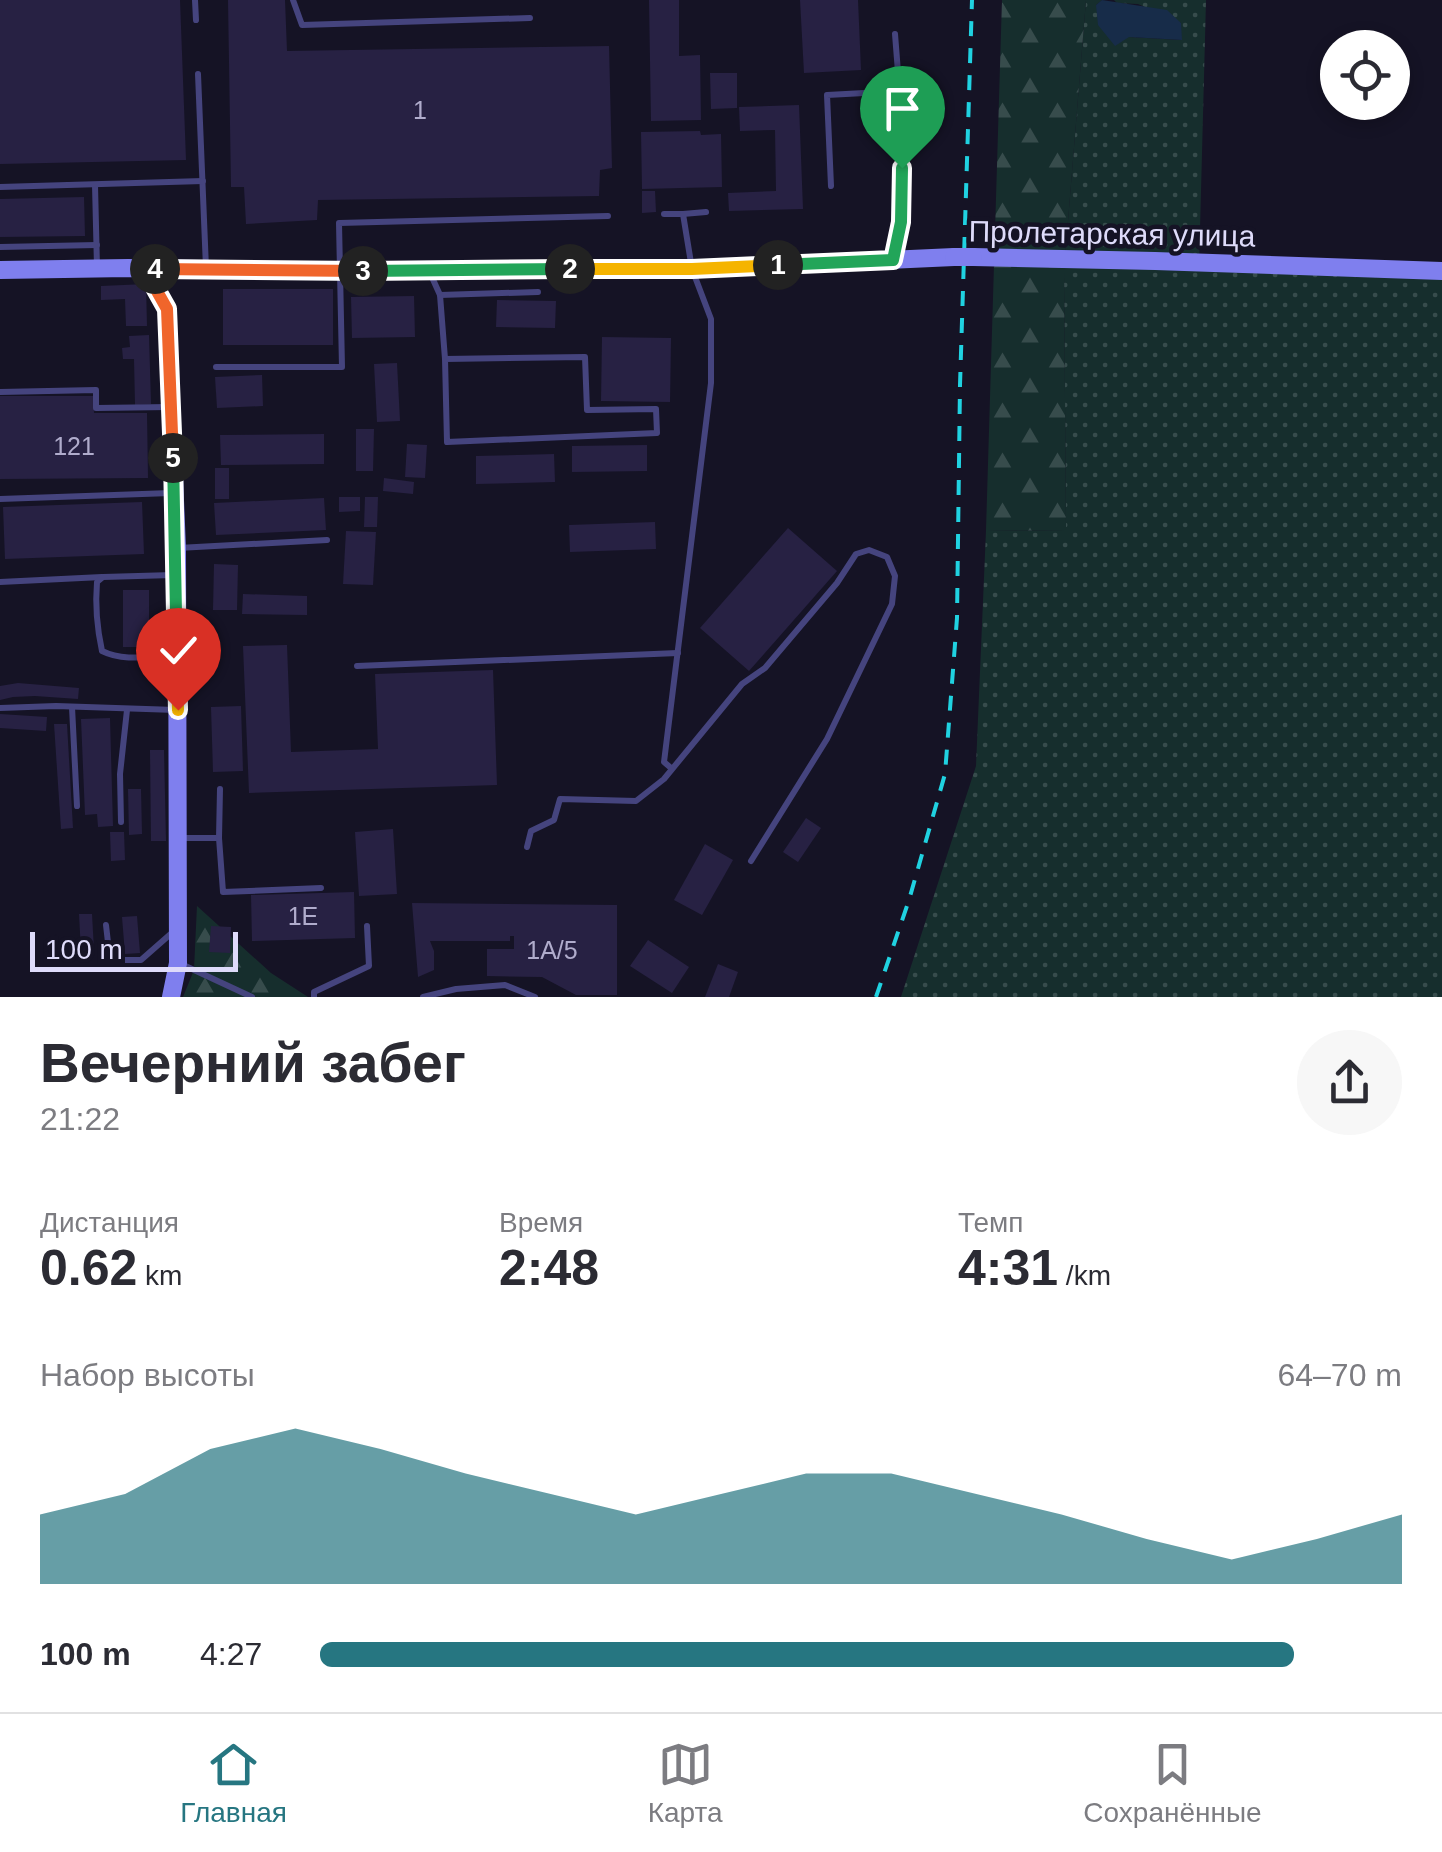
<!DOCTYPE html>
<html lang="ru">
<head>
<meta charset="utf-8">
<style>
	:root { --surface:#fff; --page:#f7f7f7; --text:#2b2b33; --muted:#7c7c81; --line:#e1e1e2; --accent:#267681 }
	body { margin:0; font-family:Arial,sans-serif; background:var(--page); color:var(--text); height:100vh; display:flex; flex-direction:column; font-size:38px; white-space:nowrap }
	* { box-sizing:border-box; margin:0 }
	p { font-size:32px; color:var(--muted) }
	.icon { flex:none; width:55px; height:55px; fill:none; stroke:currentColor; stroke-width:2; stroke-linecap:round; stroke-linejoin:round }
	.map { position:relative; height:997px; overflow:hidden }
	.drawer { display:flex; flex-direction:column; background:var(--surface); flex:1 }
	.drawer>* { flex:none }
	.controls { position:absolute; left:1320px; top:30px; display:grid; gap:20px }
	.controls a { display:grid; place-items:center; width:90px; height:90px; border-radius:50%; background:var(--surface); box-shadow:0 5px 15px #0003; font-size:50px }
	.scale { position:absolute; left:30px; bottom:25px; width:208px; box-sizing:border-box; padding-left:10px; border:5px solid #dedbfa; border-top:0; font-size:28px; line-height:35px; white-space:nowrap; color:#dedbfa; -webkit-text-stroke:8px #151325; paint-order:stroke }
	.pin { position:absolute; display:grid; place-items:center; width:85px; height:85px; color:#fff; margin:-102px -42px; border-radius:50% 50% 50% 0; rotate:-45deg; box-shadow:0 0 10px #0007 }
	.pin .icon { rotate:45deg }
	.km { position:absolute; width:50px; height:50px; margin:-25px; border-radius:50%; background:#222; color:#fff; font-size:28px; line-height:50px; text-align:center }
	.round { display:grid; place-items:center; flex:none; width:105px; height:105px; border-radius:52px; background:var(--page) }
	.headline { display:flex; align-items:center; justify-content:space-between; height:170px; padding:0 40px }
	h1 { font-size:55px; font-weight:800; line-height:75px }
	.metrics { display:grid; grid-template-columns:repeat(3,1fr); gap:15px; height:170px; padding:10px 40px }
	.metrics div { display:grid; align-content:center }
	.metrics b { font-size:50px; font-weight:800 }
	.metrics small { font-size:28px; font-weight:400 }
	.metrics p { font-size:28px }
	.chart { height:280px; padding:20px 40px }
	.chart p { display:flex; justify-content:space-between }
	.chart svg { width:100%; height:180px; margin-top:10px; fill:var(--accent); opacity:.7 }
	ul { padding:0 40px; list-style:none; font-size:32px }
	li { display:grid; grid-template-columns:160px 120px 1fr; align-items:center; height:75px }
	li i { height:25px; border-radius:12px; background:var(--accent) }
	.tab-bar { display:flex; justify-content:space-around; align-items:center; height:140px; border-top:2px solid var(--line); background:var(--surface); font-size:28px; color:var(--muted) }
	.tab-bar a { display:grid; justify-items:center; gap:5px }
	.tab-bar .current { color:var(--accent) }
	.map>svg:first-child { display:block }
	.grass { fill:url(#grass-dots) }
	.forest { fill:url(#forest-firs) }
	.water { fill:#172c49 }
	.building { fill:#272143 }
	.lines { fill:none; stroke-linecap:round; stroke-linejoin:round }
	.lane { stroke:#45447e; stroke-width:6 }
	.secondary { stroke:#7f7fee; stroke-width:18 }
	.rail { stroke:#20d2e1; stroke-width:4; stroke-dasharray:15 12; stroke-linecap:butt }
	.secondary-bridge { stroke:#7f7fee; stroke-width:18 }
	.split-1-casing { stroke:#fff; stroke-width:20 }
	.split-2-casing { stroke:#fff; stroke-width:20 }
	.split-3-casing { stroke:#fff; stroke-width:20 }
	.split-4-casing { stroke:#fff; stroke-width:20 }
	.split-5-casing { stroke:#fff; stroke-width:20 }
	.split-6-casing { stroke:#fff; stroke-width:20 }
	.split-7-casing { stroke:#fff; stroke-width:20 }
	.split-1 { stroke:#22a559; stroke-width:12 }
	.split-2 { stroke:#f5b400; stroke-width:12 }
	.split-3 { stroke:#22a559; stroke-width:12 }
	.split-4 { stroke:#f0652b; stroke-width:12 }
	.split-5 { stroke:#f0652b; stroke-width:12 }
	.split-6 { stroke:#22a559; stroke-width:12 }
	.split-7 { stroke:#f5b400; stroke-width:12 }
	.labels { text-anchor:middle; stroke-width:9; stroke-linejoin:round; paint-order:stroke }
	.number-label { font-size:25px; fill:#b0accc }
	.street-label { font-size:30px; fill:#dedbfa; stroke:#151325 }
</style>
</head>
<body>
<div class="map">
<svg width="1442" height="997" viewBox="0 0 1442 997">
	<defs>
		<pattern id="grass-dots" width="8" height="8" patternUnits="userSpaceOnUse" patternTransform="scale(2.5)"><rect width="8" height="8" fill="#162e2d"/><path d="M2 2h.1M6 6h.1" fill="none" stroke="#374c4c" stroke-width="1.8" stroke-linecap="round"/></pattern>
		<pattern id="forest-firs" width="22" height="20" patternUnits="userSpaceOnUse" patternTransform="scale(2.5)"><rect width="22" height="20" fill="#162e2d"/><path d="M5 1l3.5 6h-7zM16 11l3.5 6h-7z" fill="#374c4c"/></pattern>
	</defs>
	<rect width="100%" height="100%" fill="#151325"/>
	<path class="grass" d="M 1086,0 L 1102,0 L 1096,5 L 1129,37 L 1181,40 L 1181,23 L 1138,4 L 1117,3 L 1114,0 L 1206,0 L 1199,267 L 1442,272 L 1442,997 L 901,997 L 976,766 L 986,531 L 1066,530 L 1064,270 Z"/>
	<g class="forest">
		<path d="M 1002,0 L 1086,0 L 1064,270 L 1066,530 L 986,531 Z"/>
		<path d="M 197,906 L 271,973 L 308,997 L 183,997 L 194,970 Z"/>
	</g>
	<path class="water" d="M 1102,0 L 1167,10 L 1181,23 L 1182,40 L 1129,37 L 1115,46 L 1098,25 L 1096,5 Z"/>
	<g class="building">
		<path d="M 0,0 L 180,0 L 186,160 L 0,164 Z"/>
		<path d="M 228,0 L 285,0 L 287,51 L 609,46 L 612,168 L 600,170 L 599,196 L 318,200 L 317,220 L 246,224 L 244,187 L 231,187 Z"/>
		<path d="M 649,0 L 679,0 L 679,56 L 700,55 L 701,120 L 651,121 Z"/>
		<path d="M 800,0 L 858,0 L 861,70 L 804,73 Z"/>
		<path d="M 710,73 L 737,73 L 737,108 L 711,109 Z"/>
		<path d="M 799,105 L 803,209 L 729,211 L 728,193 L 776,191 L 775,130 L 740,131 L 739,107 Z"/>
		<path d="M 700,131 L 701,135 L 721,134 L 722,187 L 642,189 L 641,132 Z"/>
		<path d="M 642,191 L 655,191 L 656,212 L 642,213 Z"/>
		<path d="M 84,197 L 85,236 L 0,237 L 0,199 Z"/>
		<path d="M 146,284 L 147,326 L 126,326 L 125,299 L 101,300 L 101,286 Z"/>
		<rect x="223" y="289" width="110" height="56"/>
		<path d="M 414,296 L 415,337 L 352,338 L 351,297 Z"/>
		<path d="M 497,300 L 556,301 L 555,328 L 496,327 Z"/>
		<path d="M 149,335 L 151,404 L 135,405 L 134,359 L 123,359 L 122,348 L 130,347 L 129,336 Z"/>
		<path d="M 602,337 L 671,338 L 670,402 L 601,401 Z"/>
		<path d="M 397,363 L 400,421 L 377,422 L 374,364 Z"/>
		<path d="M 262,375 L 263,406 L 217,408 L 215,377 Z"/>
		<path d="M 0,396 L 93,396 L 94,413 L 147,413 L 148,478 L 0,479 Z"/>
		<path d="M 356,429 L 374,429 L 373,471 L 356,471 Z"/>
		<path d="M 324,434 L 324,464 L 221,465 L 220,435 Z"/>
		<path d="M 407,444 L 427,445 L 425,478 L 405,477 Z"/>
		<path d="M 647,445 L 647,471 L 572,472 L 572,446 Z"/>
		<path d="M 554,454 L 555,482 L 476,484 L 476,456 Z"/>
		<rect x="215" y="468" width="14" height="31"/>
		<path d="M 384,478 L 414,482 L 413,494 L 383,491 Z"/>
		<path d="M 339,497 L 360,497 L 360,511 L 339,512 Z"/>
		<path d="M 365,497 L 378,497 L 377,527 L 364,527 Z"/>
		<path d="M 324,498 L 326,530 L 216,535 L 214,503 Z"/>
		<path d="M 142,502 L 144,554 L 5,559 L 3,507 Z"/>
		<path d="M 655,522 L 656,549 L 570,552 L 569,525 Z"/>
		<path d="M 788,528 L 837,571 L 749,671 L 700,628 Z"/>
		<path d="M 346,531 L 376,532 L 373,585 L 343,584 Z"/>
		<path d="M 214,564 L 238,565 L 237,610 L 213,610 Z"/>
		<rect x="123" y="590" width="26" height="57"/>
		<path d="M 243,594 L 307,596 L 307,615 L 242,614 Z"/>
		<path d="M 287,645 L 291,752 L 378,749 L 375,674 L 493,670 L 497,785 L 249,793 L 243,646 Z"/>
		<path d="M 18,683 L 79,688 L 78,699 L 35,696 L 13,697 L 0,700 L 0,686 Z"/>
		<path d="M 241,706 L 243,771 L 213,772 L 211,707 Z"/>
		<path d="M 0,714 L 47,717 L 46,731 L 0,728 Z"/>
		<path d="M 110,718 L 113,826 L 98,827 L 97,814 L 85,815 L 81,719 Z"/>
		<path d="M 54,724 L 67,724 L 73,828 L 61,829 Z"/>
		<path d="M 150,750 L 164,750 L 166,841 L 151,841 Z"/>
		<path d="M 128,789 L 141,789 L 142,834 L 129,835 Z"/>
		<path d="M 806,818 L 821,828 L 798,862 L 783,852 Z"/>
		<path d="M 393,829 L 397,894 L 359,896 L 355,832 Z"/>
		<path d="M 110,832 L 124,832 L 125,860 L 111,861 Z"/>
		<path d="M 705,844 L 733,860 L 702,915 L 674,900 Z"/>
		<path d="M 354,892 L 355,938 L 252,941 L 251,895 Z"/>
		<path d="M 412,903 L 617,905 L 617,995 L 576,995 L 542,977 L 487,976 L 487,949 L 514,949 L 514,936 L 510,936 L 510,941 L 430,941 L 434,951 L 434,970 L 418,977 Z"/>
		<path d="M 79,914 L 92,914 L 94,950 L 81,951 Z"/>
		<path d="M 137,916 L 140,953 L 125,954 L 122,917 Z"/>
		<path d="M 211,926 L 231,927 L 230,953 L 209,952 Z"/>
		<path d="M 648,940 L 689,967 L 672,993 L 630,966 Z"/>
		<path d="M 718,964 L 738,972 L 729,997 L 705,997 Z"/>
	</g>
	<g class="lines">
		<g class="lane">
			<path d="M 195,0 L 196,20"/>
			<path d="M 293,0 L 302,25 L 530,18"/>
			<path d="M 198,74 L 206,268"/>
			<path d="M 95,185 L 97,267"/>
			<path d="M 831,186 L 827,95 L 902,91"/>
			<path d="M 0,187 L 203,181"/>
			<path d="M 664,214 L 683,214"/>
			<path d="M 0,247 L 97,245"/>
			<path d="M 894,258 L 901,222 L 905,107 L 898,72 L 895,34"/>
			<path d="M 431,275 L 440,295 L 538,292"/>
			<path d="M 440,295 L 445,359 L 585,357 L 587,410 L 656,409 L 657,433 L 447,442 L 445,359"/>
			<path d="M 216,367 L 342,367 L 339,223 L 608,216"/>
			<path d="M 0,392 L 96,390 L 96,408 L 169,407"/>
			<path d="M 0,499 L 171,493"/>
			<path d="M 178,548 L 327,540"/>
			<path d="M 0,582 L 102,577"/>
			<path d="M 173,655 C 149,656 124,662 102,651 C 97,628 95,606 97,582 L 103,577 L 173,575"/>
			<path d="M 357,666 L 678,653"/>
			<path d="M 72,707 L 77,806"/>
			<path d="M 0,708 L 56,706 L 176,710"/>
			<path d="M 671,768 L 664,762 L 711,383 L 711,319 L 692,269 L 683,214 L 706,212"/>
			<path d="M 121,822 L 120,774 L 127,710"/>
			<path d="M 179,838 L 219,838 L 223,892 L 321,888"/>
			<path d="M 219,838 L 220,789"/>
			<path d="M 527,847 L 531,831 L 554,820 L 560,799 L 636,801 L 664,779 L 742,684 L 765,668 L 837,583 L 856,554 L 869,550 L 887,557 L 895,576 L 892,604 L 827,739 L 751,861"/>
			<path d="M 106,925 L 110,960 L 141,960 L 174,931"/>
			<path d="M 179,963 L 252,997"/>
			<path d="M 314,997 L 314,992 L 369,966 L 367,926"/>
			<path d="M 423,997 L 456,989 L 505,985 L 535,997"/>
		</g>
		<g class="secondary">
			<path d="M 973,257 L 1155,261 L 1442,271"/>
			<path d="M 144,269 L 167,309 L 177,548 L 178,963 L 171,997"/>
			<path d="M 0,270 L 128,268 L 338,271 L 692,269 L 954,257"/>
		</g>
		<path class="rail" d="M 876,997 L 909,900 L 945,774 L 957,618 L 960,385 L 972,0"/>
		<path class="secondary-bridge" d="M 954,257 L 973,257"/>
	</g>
	<g class="lines">
		<defs>
			<path id="split-1" d="M 778,265 L 893,260 L 901,222 L 902,168"/>
			<path id="split-2" d="M 570,269 L 692,269 L 778,265"/>
			<path id="split-3" d="M 363,271 L 570,269"/>
			<path id="split-4" d="M 155,269 L 363,271"/>
			<path id="split-5" d="M 155,269 L 144,268 L 167,309 L 173,458"/>
			<path id="split-6" d="M 173,458 L 177,665"/>
			<path id="split-7" d="M 177,665 L 178,710"/>
		</defs>
		<use href="#split-1" class="split-1-casing"/>
		<use href="#split-2" class="split-2-casing"/>
		<use href="#split-3" class="split-3-casing"/>
		<use href="#split-4" class="split-4-casing"/>
		<use href="#split-5" class="split-5-casing"/>
		<use href="#split-6" class="split-6-casing"/>
		<use href="#split-7" class="split-7-casing"/>
		<use href="#split-1" class="split-1"/>
		<use href="#split-2" class="split-2"/>
		<use href="#split-3" class="split-3"/>
		<use href="#split-4" class="split-4"/>
		<use href="#split-5" class="split-5"/>
		<use href="#split-6" class="split-6"/>
		<use href="#split-7" class="split-7"/>
	</g>
	<g class="labels">
		<g class="number-label">
			<text x="420" y="119">1</text>
			<text x="74" y="455">121</text>
			<text x="303" y="925">1Е</text>
			<text x="552" y="959">1А/5</text>
		</g>
		<g class="street-label">
			<text transform="translate(1112 234) rotate(1)" y="10">Пролетарская улица</text>
		</g>
	</g>
</svg>
<div class="controls">
<a><svg class="icon" aria-label="locate" viewBox="0 0 24 24"><circle cx="12" cy="12" r="6"/><path d="M12 2v4M12 18v4M2 12h4M18 12h4"/></svg></a>
</div>
<div class="scale">100 m</div>
<div class="pin" style="left:902px;top:168px;background:#1e9e55"><svg class="icon" aria-label="arrive" viewBox="0 0 24 24"><path d="M6 21V4h12l-3 4 3 4H6"/></svg></div>
<div class="pin" style="left:178px;top:710px;background:#d93025"><svg class="icon" aria-label="check" viewBox="0 0 24 24"><path d="M5 12l5 5 9-10"/></svg></div>
<b class="km" style="left:778px;top:265px">1</b>
<b class="km" style="left:570px;top:269px">2</b>
<b class="km" style="left:363px;top:271px">3</b>
<b class="km" style="left:155px;top:269px">4</b>
<b class="km" style="left:173px;top:458px">5</b>
</div>
<section class="drawer">
<div class="headline"><div><h1>Вечерний забег</h1><p>21:22</p></div><a class="round"><svg class="icon" aria-label="share" viewBox="0 0 24 24"><path d="M12 15V3M7 8l5-5 5 5M5 13v7h14v-7"/></svg></a></div>
<div class="metrics">
<div><p>Дистанция</p><b>0.62<small> km</small></b></div>
<div><p>Время</p><b>2:48</b></div>
<div><p>Темп</p><b>4:31<small> /km</small></b></div>
</div>
<div class="chart"><p><span>Набор высоты</span>64–70 m</p>
<svg viewBox="0 0 160 44" preserveAspectRatio="none"><path d="M0 44V27L10 22L20 11L30 6L40 11L50 17L60 22L70 27L80 22L90 17L100 17L110 22L120 27L130 33L140 38L150 33L160 27V44z"/></svg>
</div>
<ul>
<li><b>100 m</b>4:27<i style="width:90%"></i></li>
</ul>
</section>
<nav class="tab-bar">
<a class="current"><svg class="icon" aria-label="home" viewBox="0 0 24 24"><path d="M3 11l9-7 9 7M6 9v11h12V9"/></svg>Главная</a>
<a><svg class="icon" aria-label="map" viewBox="0 0 24 24"><path d="M3 6l6-2 6 2 6-2v14l-6 2-6-2-6 2zM9 4v14M15 6v14"/></svg>Карта</a>
<a><svg class="icon" aria-label="saved" viewBox="0 0 24 24"><path d="M7 4h10v16l-5-4-5 4z"/></svg>Сохранённые</a>
</nav>
</body>
</html>
